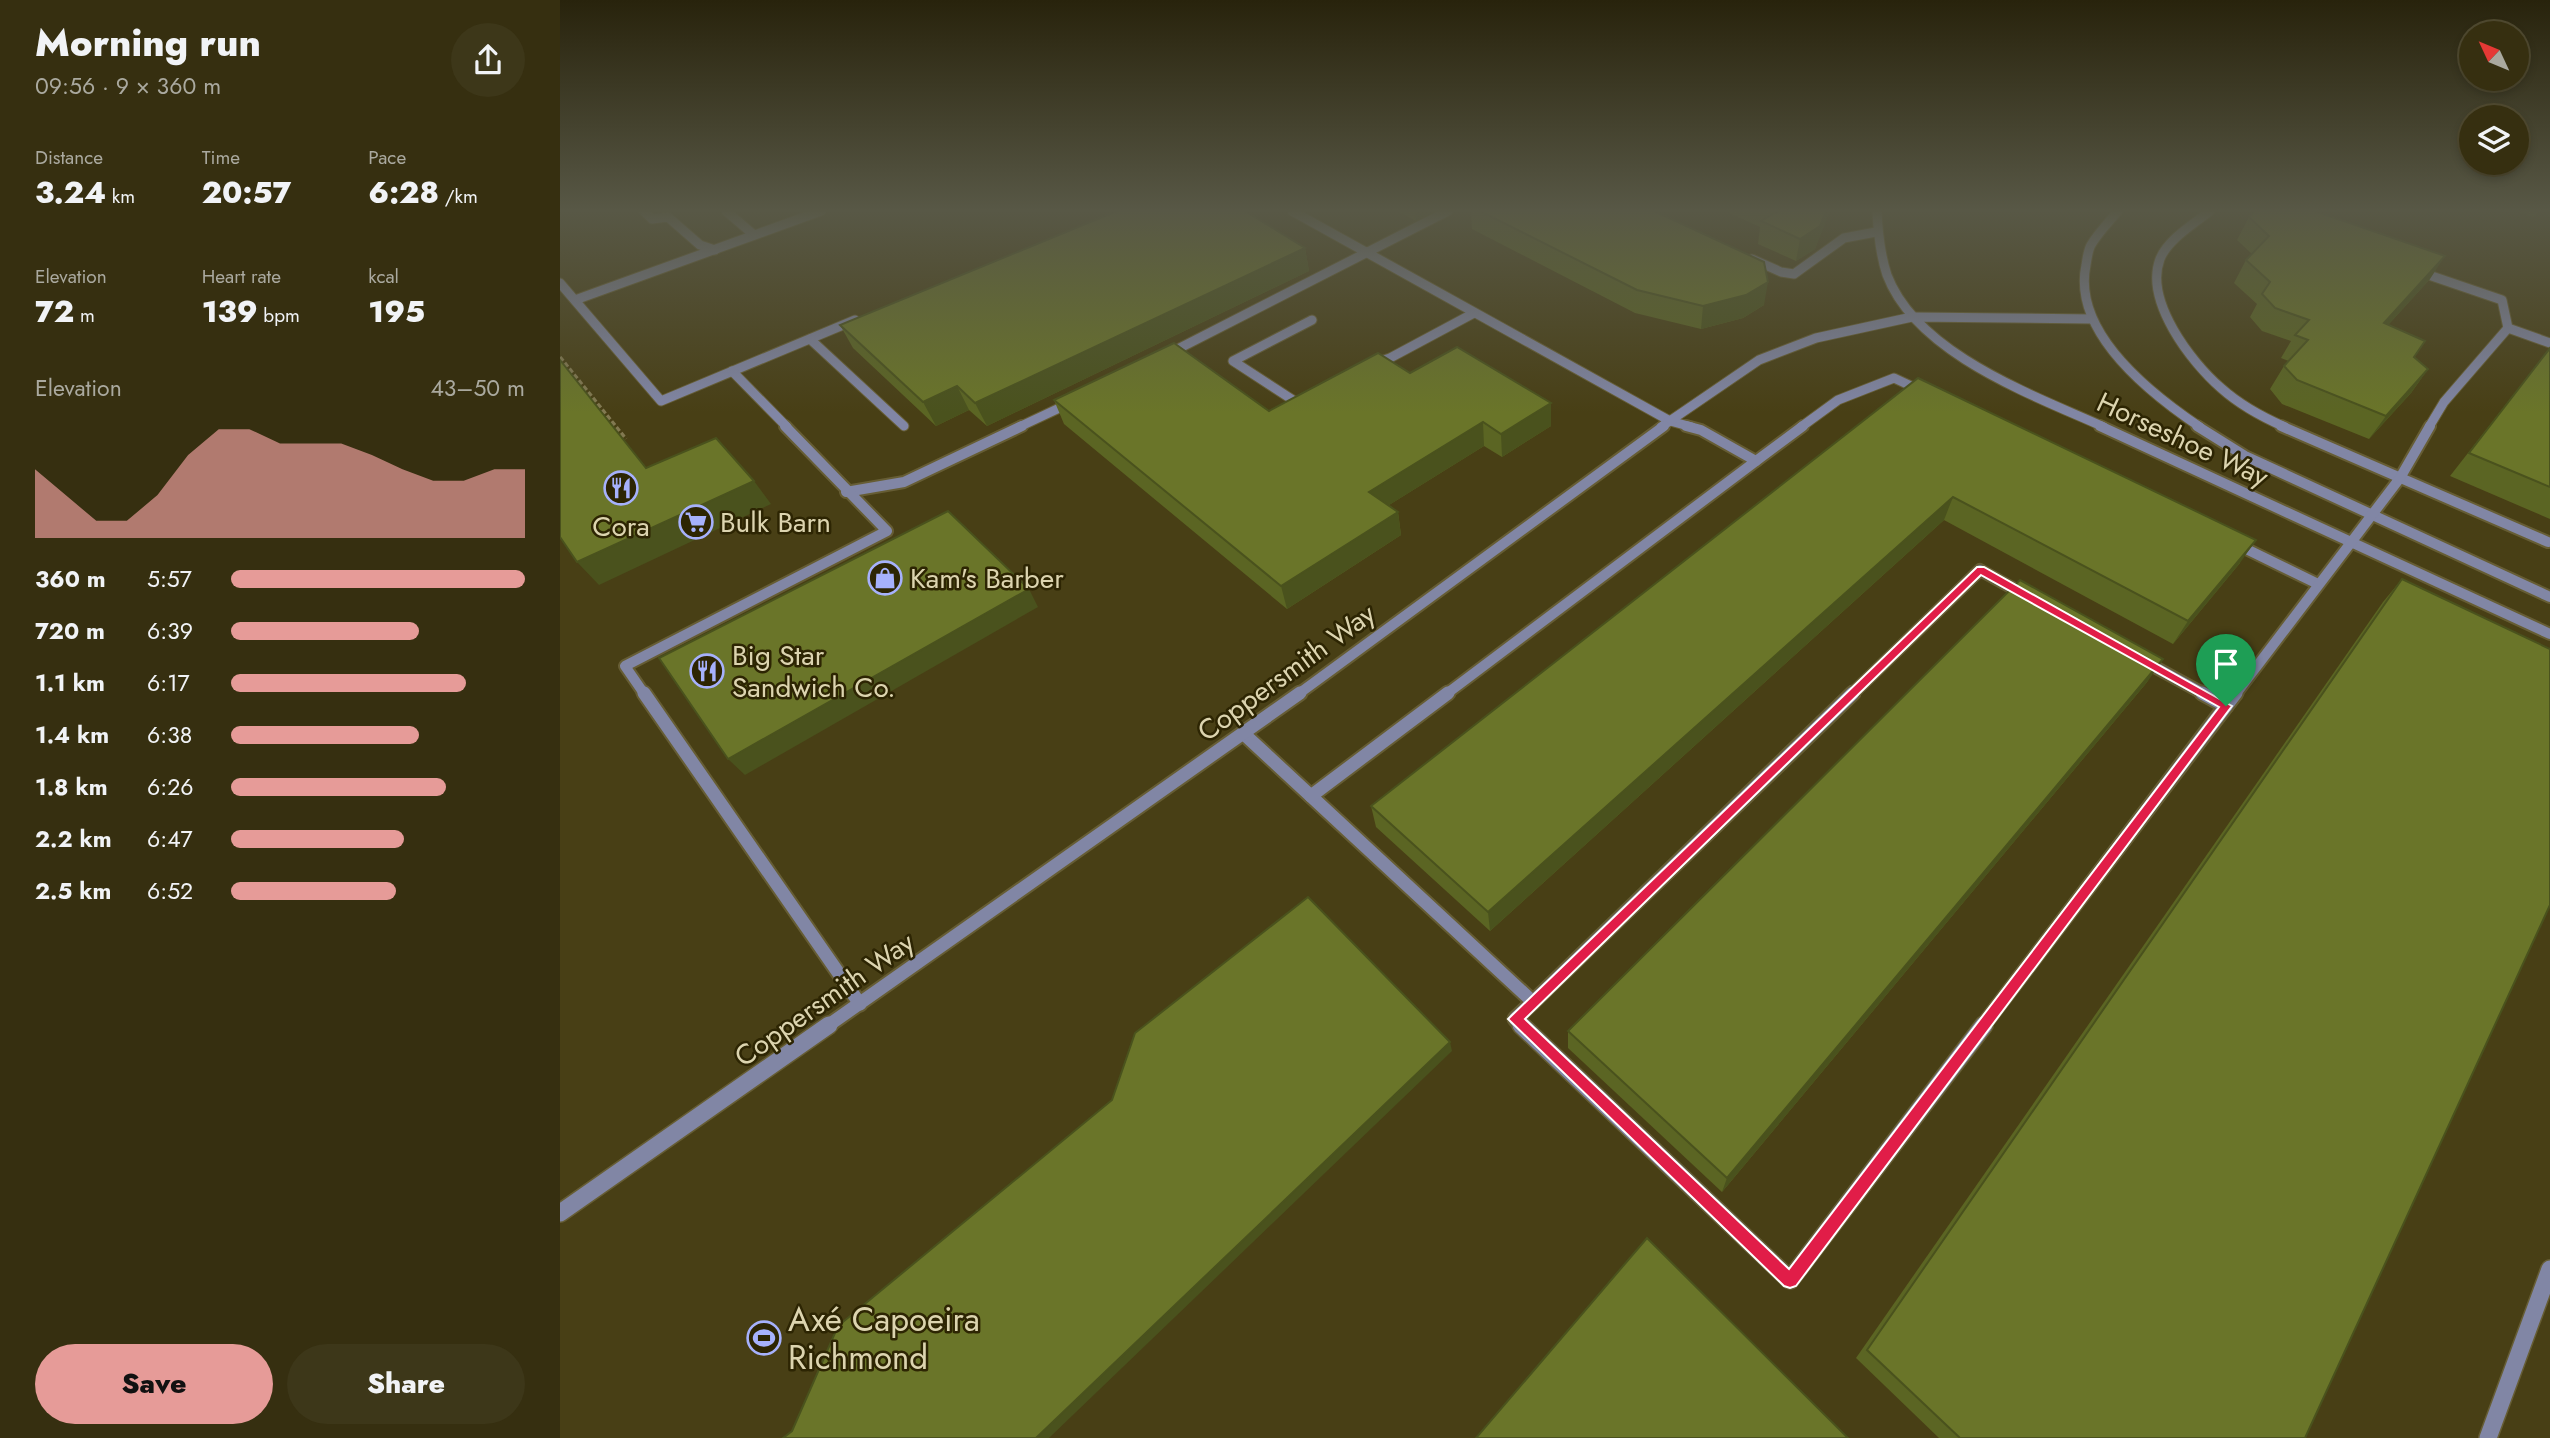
<!DOCTYPE html>
<html lang="en">
<head>
<meta charset="utf-8">
<style>
	:root { --surface:#362f10; --page:#3d3719; --text:#f1f3f6; --muted:#aaa99f; --line:#504a30; --accent:#e69b98 }
	body { margin:0; font-family:Jost,sans-serif; background:var(--page); color:var(--text); height:100vh; display:flex; flex-direction:column; font-size:26px; white-space:nowrap }
	* { box-sizing:border-box; margin:0 }
	p { font-size:23px; color:var(--muted) }
	.icon { flex:none; width:38px; height:38px; fill:none; stroke:currentColor; stroke-width:2; stroke-linecap:round; stroke-linejoin:round }
	.map { position:relative; flex:1; overflow:hidden }
	.panel { display:flex; flex-direction:column; background:var(--surface); width:560px }
	.panel>* { flex:none }
	.needle { width:46px; rotate:314deg }
	.controls { position:absolute; left:1899px; top:21px; display:grid; gap:14px }
	.controls a { display:grid; place-items:center; width:70px; height:70px; border-radius:50%; background:var(--surface); box-shadow:0 4px 10px #0003,0 0 0 2px var(--line); font-size:35px }
	.pin { position:absolute; display:grid; place-items:center; width:60px; height:60px; color:#fff; margin:-72px -30px; border-radius:50% 50% 50% 0; rotate:-45deg; box-shadow:0 0 7px #0007 }
	.pin .icon { rotate:45deg }
	.round { display:grid; place-items:center; flex:none; width:74px; height:74px; border-radius:37px; background:var(--page) }
	.headline { display:flex; align-items:center; justify-content:space-between; height:119px; padding:0 35px }
	h1 { font-size:38px; font-weight:800; line-height:52px }
	.metrics { display:grid; grid-template-columns:repeat(3,1fr); gap:10px; height:119px; padding:7px 35px }
	.metrics div { display:grid; align-content:center }
	.metrics b { font-size:30px; font-weight:800 }
	.metrics small { font-size:19px; font-weight:400 }
	.metrics p { font-size:19px }
	.chart { height:196px; padding:14px 35px }
	.chart p { display:flex; justify-content:space-between }
	.chart svg { width:100%; height:126px; margin-top:7px; fill:var(--accent); opacity:.7 }
	.cta { display:flex; gap:14px; margin-top:auto; padding:14px 35px }
	.cta a { flex:1; height:80px; border-radius:42px; background:var(--accent); color:#111; font-size:28px; font-weight:800; line-height:80px; text-align:center }
	.cta a+a { background:var(--page); color:var(--text) }
	ul { padding:0 35px; list-style:none; font-size:23px }
	li { display:grid; grid-template-columns:112px 84px 1fr; align-items:center; height:52px }
	li i { height:18px; border-radius:9px; background:var(--accent) }
	main { display:flex; flex:1; min-height:0 }
	.map>svg:first-child { display:block }
	.lines { fill:none; stroke-linecap:round; stroke-linejoin:round }
	.minor-far3-casing { stroke:#665d34; stroke-width:11 }
	.minor-far2-casing { stroke:#665d34; stroke-width:14 }
	.minor-far1-casing { stroke:#665d34; stroke-width:17 }
	.minor-casing { stroke:#665d34; stroke-width:20 }
	.path { stroke:#827951; stroke-width:3.5; stroke-dasharray:5 2.5; stroke-linecap:butt }
	.minor-far3 { stroke:#8186a5; stroke-width:9 }
	.minor-far2 { stroke:#8186a5; stroke-width:10 }
	.minor-far1 { stroke:#8186a5; stroke-width:13 }
	.minor { stroke:#8186a5; stroke-width:17 }
	.wall { fill:#5b6523 }
	.shaded-wall { fill:#4a521d }
	.building { fill:#6a7529; stroke:#4a521d; stroke-width:2 }
	.route { fill:#e11d48; stroke:#fff; stroke-width:2; fill-rule:evenodd }
	.labels { text-anchor:middle; stroke-width:5; stroke-linejoin:round; paint-order:stroke }
	.street-label { font-size:28px; fill:#dcd4af; stroke:#2d2503 }
	.poi-label { font-size:28px; fill:#dcd4af; stroke:#2d2503; text-anchor:start }
	.near-poi-label { font-size:33px; fill:#dcd4af; stroke:#2d2503; text-anchor:start }
</style>
</head>
<body>
<main>
<section class="panel">
<div class="headline"><div><h1>Morning run</h1><p>09:56 · 9 × 360 m</p></div><a class="round"><svg class="icon" aria-label="share" viewBox="0 0 24 24"><path d="M12 15V3M7 8l5-5 5 5M5 13v7h14v-7"/></svg></a></div>
<div class="metrics">
<div><p>Distance</p><b>3.24<small> km</small></b></div>
<div><p>Time</p><b>20:57</b></div>
<div><p>Pace</p><b>6:28<small> /km</small></b></div>
</div>
<div class="metrics">
<div><p>Elevation</p><b>72<small> m</small></b></div>
<div><p>Heart rate</p><b>139<small> bpm</small></b></div>
<div><p>kcal</p><b>195</b></div>
</div>
<div class="chart"><p><span>Elevation</span>43–50 m</p>
<svg viewBox="0 0 160 44" preserveAspectRatio="none"><path d="M0 44V20L10 29L20 38L30 38L40 29L50 15L60 6L70 6L80 11L90 11L100 11L110 15L120 20L130 24L140 24L150 20L160 20V44z"/></svg>
</div>
<ul>
<li><b>360 m</b>5:57<i style="width:100%"></i></li>
<li><b>720 m</b>6:39<i style="width:64%"></i></li>
<li><b>1.1 km</b>6:17<i style="width:80%"></i></li>
<li><b>1.4 km</b>6:38<i style="width:64%"></i></li>
<li><b>1.8 km</b>6:26<i style="width:73%"></i></li>
<li><b>2.2 km</b>6:47<i style="width:59%"></i></li>
<li><b>2.5 km</b>6:52<i style="width:56%"></i></li>
</ul>
<div class="cta"><a>Save</a><a>Share</a></div>
</section>
<div class="map">
<svg width="1990" height="1438" viewBox="0 0 1990 1438">
	<rect width="100%" height="100%" fill="#483f15"/>
	<g class="lines">
		<defs>
			<g id="minor-far3">
				<path d="M 84,211 L 92,219 L 108,217 L 140,245 L 155,250"/>
				<path d="M 166,211 L 194,235"/>
				<path d="M 732,211 L 1110,421 L 1132,427"/>
				<path d="M 1317,211 C 1318,233 1320,254 1327,275 C 1357,354 1473,395 1544,427"/>
				<path d="M 1558,211 C 1549,222 1538,233 1531,245 C 1528,250 1527,259 1526,265 C 1512,332 1591,394 1640,427"/>
				<path d="M 1650,211 C 1634,224 1608,239 1600,259 C 1584,301 1631,362 1661,388 C 1680,405 1702,417 1725,427"/>
				<path d="M 1192,259 L 1221,272 L 1234,274 L 1284,238 L 1316,232"/>
				<path d="M 1857,271 L 1942,300 L 1948,328 L 1990,343"/>
				<path d="M 0,283 L 101,401 L 295,320"/>
				<path d="M 15,300 L 261,211"/>
				<path d="M 250,339 L 344,426"/>
				<path d="M 608,354 L 888,211"/>
				<path d="M 812,364 L 830,358 L 914,313"/>
				<path d="M 172,371 L 227,427"/>
				<path d="M 746,397 L 736,402 L 673,361 L 752,320"/>
				<path d="M 459,427 L 510,403"/>
				<path d="M 1101,427 L 1199,360 L 1256,338 L 1352,317 L 1532,319"/>
				<path d="M 1241,427 L 1278,400 L 1334,378 L 1364,392"/>
				<path d="M 1869,427 L 1884,402 L 1948,328"/>
			</g>
			<g id="minor-far2">
				<path d="M 1540,426 L 1990,634"/>
				<path d="M 1637,426 L 1685,456 L 1990,597"/>
				<path d="M 1721,426 L 1988,542"/>
				<path d="M 1196,461 L 1243,426"/>
				<path d="M 286,492 L 344,482 L 462,426"/>
				<path d="M 1676,544 L 1758,584"/>
				<path d="M 1582,660 L 1646,695"/>
				<path d="M 85,695 L 65,666 L 327,531 L 225,426"/>
				<path d="M 737,695 L 1104,426"/>
				<path d="M 885,695 L 1196,461 L 1141,430 L 1126,426"/>
				<path d="M 1291,695 L 1420,570 L 1465,595"/>
				<path d="M 1675,695 L 1840,478 L 1870,426"/>
			</g>
			<g id="minor-far1">
				<path d="M 84,693 L 300,1004"/>
				<path d="M 1642,693 L 1666,706 L 1676,693"/>
				<path d="M 684,734 L 973,1002 L 1293,693"/>
				<path d="M 751,796 L 888,693"/>
				<path d="M 266,1027 L 740,693"/>
				<path d="M 963,1027 L 955,1019 L 973,1002"/>
				<path d="M 1422,1027 L 1666,706"/>
			</g>
			<g id="minor">
				<path d="M 961,1025 L 1230,1280 L 1424,1025"/>
				<path d="M 0,1213 L 269,1025"/>
				<path d="M 1928,1438 L 1990,1269"/>
			</g>
		</defs>
		<use href="#minor-far3" class="minor-far3-casing"/>
		<use href="#minor-far2" class="minor-far2-casing"/>
		<use href="#minor-far1" class="minor-far1-casing"/>
		<use href="#minor" class="minor-casing"/>
		<path class="path" d="M 0,357 L 66,439"/>
		<use href="#minor-far3" class="minor-far3"/>
		<use href="#minor-far2" class="minor-far2"/>
		<use href="#minor-far1" class="minor-far1"/>
		<use href="#minor" class="minor"/>
	</g>
	<g class="wall">
		<path d="M 838,211 L 877,211 L 856,221 Z"/>
		<path d="M 911,211 L 1094,211 L 1204,305 L 1183,318 L 1141,329 L 1075,313 L 912,229 Z"/>
		<path d="M 1165,211 L 1269,211 L 1255,249 L 1236,261 L 1198,244 L 1200,227 Z"/>
		<path d="M 1957,211 L 1979,211 L 1974,217 Z"/>
		<path d="M 1689,217 L 1870,279 L 1828,325 L 1854,357 L 1868,369 L 1851,393 L 1809,439 L 1722,404 L 1710,389 L 1724,366 L 1729,361 L 1721,358 L 1731,341 L 1702,331 L 1690,317 L 1697,304 L 1674,283 L 1686,260 L 1692,254 L 1677,240 Z"/>
		<path d="M 745,248 L 749,271 L 427,426 L 409,410 L 376,426 L 293,348 L 280,325 Z"/>
		<path d="M 1990,348 L 1990,519 L 1890,476 Z"/>
		<path d="M 850,373 L 991,403 L 991,426 L 942,457 L 924,446 L 829,505 L 838,512 L 841,535 L 727,609 L 504,424 L 494,400 L 709,411 Z"/>
		<path d="M 1358,378 L 1680,563 L 1613,644 L 1384,520 L 930,931 L 816,827 L 811,806 Z"/>
		<path d="M 1842,579 L 1745,1438 L 1379,1438 L 1296,1358 L 1823,602 Z"/>
		<path d="M 1588,681 L 1162,1192 L 1008,1048 L 1008,1031 Z"/>
	</g>
	<g class="shaded-wall">
		<path d="M 193,211 L 205,211 L 195,215 Z"/>
		<path d="M 855,211 L 877,211 L 856,221 Z"/>
		<path d="M 1266,211 L 1269,211 L 1268,216 L 1255,249 L 1236,261 L 1240,239 Z"/>
		<path d="M 745,248 L 749,271 L 427,426 L 415,403 Z"/>
		<path d="M 1885,256 L 1870,279 L 1809,346 L 1824,323 Z"/>
		<path d="M 1208,282 L 1204,305 L 1183,318 L 1141,329 L 1143,306 Z"/>
		<path d="M 1868,369 L 1851,393 L 1809,439 L 1826,416 Z"/>
		<path d="M 397,386 L 409,410 L 376,426 L 363,402 Z"/>
		<path d="M 991,403 L 991,426 L 942,457 L 941,434 Z"/>
		<path d="M 923,422 L 924,446 L 813,515 L 809,492 Z"/>
		<path d="M 194,481 L 211,504 L 39,585 L 17,562 Z"/>
		<path d="M 1393,497 L 1384,520 L 930,931 L 928,912 Z"/>
		<path d="M 838,512 L 841,535 L 727,609 L 721,586 Z"/>
		<path d="M 1696,540 L 1680,563 L 1613,644 L 1628,621 Z"/>
		<path d="M 469,589 L 478,607 L 185,775 L 168,759 Z"/>
		<path d="M 1603,659 L 1588,681 L 1162,1192 L 1167,1178 Z"/>
		<path d="M 890,1042 L 892,1051 L 489,1438 L 476,1438 Z"/>
	</g>
	<g class="building">
		<path d="M 557,211 L 685,211 L 745,248 L 415,403 L 397,386 L 363,402 L 280,325 Z"/>
		<path d="M 920,211 L 1094,211 L 1204,262 L 1208,282 L 1186,295 L 1143,306 L 1077,290 Z"/>
		<path d="M 1218,211 L 1266,211 L 1260,226 L 1240,239 L 1201,221 Z"/>
		<path d="M 1695,211 L 1755,211 L 1885,256 L 1824,323 L 1865,341 L 1854,357 L 1868,369 L 1826,416 L 1737,380 L 1724,366 L 1748,340 L 1735,335 L 1749,320 L 1715,308 L 1702,294 L 1710,282 L 1686,260 L 1709,236 L 1689,217 Z"/>
		<path d="M 614,343 L 709,411 L 818,353 L 850,373 L 897,347 L 991,403 L 941,434 L 923,422 L 809,492 L 838,512 L 721,586 L 494,400 Z"/>
		<path d="M 1990,348 L 1990,487 L 1909,453 Z"/>
		<path d="M 0,360 L 86,468 L 156,438 L 194,481 L 17,562 L 0,537 Z"/>
		<path d="M 1358,378 L 1696,540 L 1628,621 L 1393,497 L 928,912 L 811,806 Z"/>
		<path d="M 388,511 L 469,589 L 168,759 L 99,658 Z"/>
		<path d="M 1842,579 L 1990,649 L 1990,905 L 1745,1438 L 1400,1438 L 1307,1350 Z"/>
		<path d="M 1460,580 L 1603,659 L 1167,1178 L 1008,1031 Z"/>
		<path d="M 748,897 L 890,1042 L 476,1438 L 223,1438 L 232,1431 L 278,1326 L 552,1100 L 575,1033 Z"/>
		<path d="M 1087,1238 L 1288,1438 L 916,1438 Z"/>
	</g>
	<linearGradient id="sky" x2="0" y2="1"><stop stop-color="#28230c"/><stop offset="0.51" stop-color="#585846"/><stop offset="1" stop-color="#585846" stop-opacity="0"/></linearGradient>
	<rect width="1990" height="413" fill="url(#sky)"/>
	<path class="route" d="M 1417,567 L 1424,567 L 1672,706 L 1236,1286 L 1230,1288 L 1224,1286 L 948,1019 ZM 1421,575 L 1659,707 L 1229,1269 L 965,1019 Z"/>
	<defs>
		<symbol id="restaurant-ring" viewBox="-11 -11 22 22"><circle r="9.5" fill="#2d2503" stroke="#a6b1fc" stroke-width="1.5"/><path d="M-5-6h1v4h1v-4h1v4h1v-4h1v5L-1.5 .5V6h-2V.5L-5-1ZM5-6V6H3V1.5H1.5Q1.5-4 5-6Z" fill="#a6b1fc"/></symbol>
		<symbol id="supermarket-ring" viewBox="-11 -11 22 22"><circle r="9.5" fill="#2d2503" stroke="#a6b1fc" stroke-width="1.5"/><path d="M-6-5.5h2.5l.6 2H6L4.5 2H-2.5L-4.4-4H-6ZM-1.5 3.2a1.3 1.3 0 1 0 .1 0ZM3 3.2a1.3 1.3 0 1 0 .1 0Z" fill="#a6b1fc"/></symbol>
		<symbol id="shop-ring" viewBox="-11 -11 22 22"><circle r="9.5" fill="#2d2503" stroke="#a6b1fc" stroke-width="1.5"/><path d="M-5-2.5h2.3a2.7 3.5 0 0 1 5.4 0H5L5.5 6h-11ZM-1.5-2.5h3a1.5 2.3 0 0 0-3 0Z" fill="#a6b1fc"/></symbol>
		<symbol id="stadium-ring" viewBox="-11 -11 22 22"><circle r="9.5" fill="#2d2503" stroke="#a6b1fc" stroke-width="1.5"/><path d="M0-5a6.5 5 0 1 0 0 10a6.5 5 0 1 0 0-10ZM-3.5-1.8h7v3.6h-7Z" fill="#a6b1fc"/></symbol>
	</defs>
	<g fill-rule="evenodd">
		<use href="#restaurant-ring" x="42" y="469" width="38" height="38"/>
		<use href="#supermarket-ring" x="117" y="503" width="38" height="38"/>
		<use href="#shop-ring" x="306" y="559" width="38" height="38"/>
		<use href="#restaurant-ring" x="128" y="652" width="38" height="38"/>
		<use href="#stadium-ring" x="185" y="1319" width="38" height="38"/>
	</g>
	<g class="labels">
		<g class="street-label">
			<text transform="translate(1623 439) rotate(25)" y="10">Horseshoe Way</text>
			<text transform="translate(726 672) rotate(-36)" y="10">Coppersmith Way</text>
			<text transform="translate(264 999) rotate(-35)" y="10">Coppersmith Way</text>
		</g>
		<g class="poi-label">
			<text x="160" y="532">Bulk Barn</text>
			<text x="61" y="536" text-anchor="middle">Cora</text>
			<text x="350" y="588">Kam's Barber</text>
			<text x="172" y="665">Big Star<tspan x="172" dy="32">Sandwich Co.</tspan></text>
		</g>
		<g class="near-poi-label">
			<text x="228" y="1331">Axé Capoeira<tspan x="228" dy="38">Richmond</tspan></text>
		</g>
	</g>
</svg>
<div class="controls">
<a><svg class="needle" viewBox="-14 -14 28 28"><path d="M0-13l5 13h-10z" fill="#e53935"/><path d="M0 13l5-13h-10z" fill="#aaa99f"/></svg></a>
<a><svg class="icon" aria-label="layers" viewBox="0 0 24 24"><path d="M12 4l9 5-9 5-9-5zM3 14l9 5 9-5"/></svg></a>
</div>
<div class="pin" style="left:1666px;top:706px;background:#1e9e55"><svg class="icon" aria-label="arrive" viewBox="0 0 24 24"><path d="M6 21V4h12l-3 4 3 4H6"/></svg></div>
</div>
</main>
</body>
</html>
